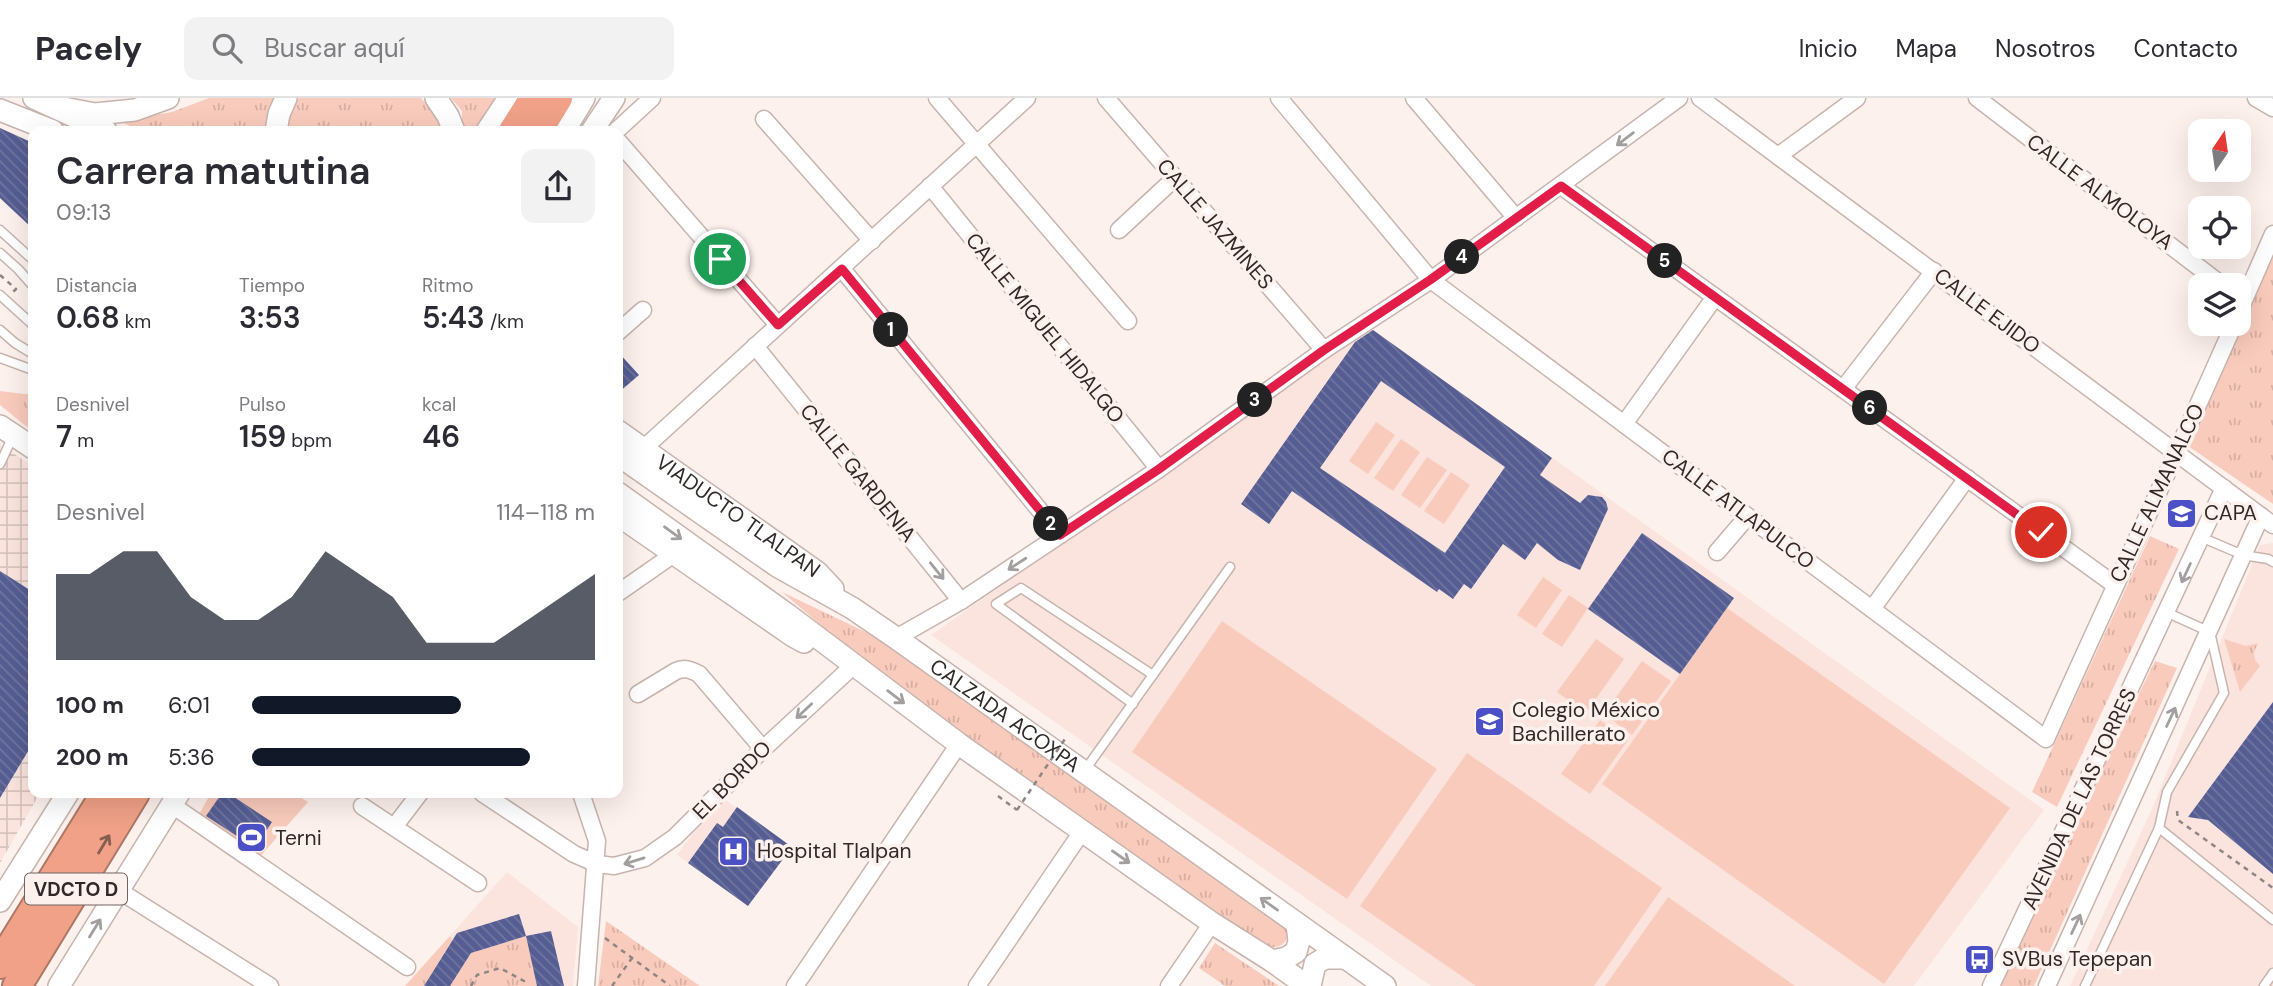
<!DOCTYPE html>
<html lang="es">
<head>
<meta charset="utf-8">
<style>
	:root { --surface:#fff; --page:#f2f2f3; --text:#2b2b33; --muted:#7c7c81; --line:#e1e1e2; --accent:#111827 }
	body { margin:0; font-family:"DM Sans",sans-serif; background:var(--page); color:var(--text); height:100vh; display:flex; flex-direction:column; font-size:26px; white-space:nowrap }
	* { box-sizing:border-box; margin:0 }
	p { font-size:23px; color:var(--muted) }
	.icon { flex:none; width:38px; height:38px; fill:none; stroke:currentColor; stroke-width:2; stroke-linecap:round; stroke-linejoin:round }
	.map { position:relative; flex:1; overflow:hidden }
	.side { position:absolute; left:28px; top:28px; width:595px; height:672px; display:flex; flex-direction:column; background:var(--surface); border-radius:14px; box-shadow:0 7px 28px #0002 }
	.side>* { flex:none }
	.needle { width:46px; rotate:13deg }
	.buttons { position:absolute; left:2188px; top:21px; display:grid; gap:14px }
	.buttons a { display:grid; place-items:center; width:63px; height:63px; border-radius:14px; background:var(--surface); box-shadow:0 7px 28px #0002; font-size:35px }
	.pin { position:absolute; display:grid; place-items:center; width:60px; height:60px; color:#fff; margin:-30px; border:4px solid #fff; border-radius:50%; box-shadow:0 2px 7px #0007 }
	.km { position:absolute; width:35px; height:35px; margin:-18px; border-radius:50%; background:#222; color:#fff; font-size:19px; line-height:35px; text-align:center }
	.round { display:grid; place-items:center; flex:none; width:74px; height:74px; border-radius:14px; background:var(--page) }
	.headline { display:flex; align-items:center; justify-content:space-between; height:119px; padding:0 28px }
	h1 { font-size:38px; font-weight:600; line-height:52px }
	.figures { display:grid; grid-template-columns:repeat(3,1fr); gap:10px; height:119px; padding:7px 28px }
	.figures div { display:grid; align-content:center }
	.figures b { font-size:30px; font-weight:600 }
	.figures small { font-size:19px; font-weight:400 }
	.figures p { font-size:19px }
	.chart { height:196px; padding:14px 28px }
	.chart p { display:flex; justify-content:space-between }
	.chart svg { width:100%; height:126px; margin-top:7px; fill:var(--accent); opacity:.7 }
	ul { padding:0 28px; list-style:none; font-size:23px }
	li { display:grid; grid-template-columns:112px 84px 1fr; align-items:center; height:52px }
	li i { height:18px; border-radius:9px; background:var(--accent) }
	header { display:flex; align-items:center; gap:42px; box-sizing:border-box; height:98px; padding:0 35px; background:var(--surface); border-bottom:2px solid var(--line) }
	header strong { font-size:33px }
	nav { display:flex; gap:38px; margin-inline-start:auto; font-size:24px }
	.search { width:490px; height:63px; background:var(--page); display:flex; align-items:center; gap:18px; box-sizing:border-box; padding:0 24px; border-radius:14px; color:var(--muted); font-size:26px }
	.map>svg:first-child { display:block }
	.built { fill:#fbe4dd }
	.industrial { fill:url(#industrial-grid) }
	.green { fill:#f9cbbc }
	.park { fill:url(#park-tufts) }
	.building { fill:url(#building-back-hatch); fill-rule:evenodd }
	.lines { fill:none; stroke-linecap:round; stroke-linejoin:round }
	.lane-casing { stroke:#c8b4ae; stroke-width:11 }
	.street-casing { stroke:#c8b4ae; stroke-width:19 }
	.secondary-casing { stroke:#c8b4ae; stroke-width:24 }
	.highway-casing { stroke:#ad7765; stroke-width:32 }
	.path { stroke:#8f8582; stroke-width:2.5; stroke-dasharray:5 5; stroke-linecap:butt }
	.lane { stroke:#fff; stroke-width:8 }
	.street { stroke:#fff; stroke-width:16 }
	.secondary { stroke:#fff; stroke-width:21 }
	.highway { stroke:#f0a187; stroke-width:28 }
	.path-bridge { stroke:#8f8582; stroke-width:2.5; stroke-dasharray:5 5; stroke-linecap:butt }
	.oneway { stroke:#a29f9e }
	.oneway2 { stroke:#875f52 }
	.route-casing { stroke:#fff; stroke-width:14 }
	.route { stroke:#e11d48; stroke-width:9 }
	.labels { text-anchor:middle; stroke-width:7; stroke-linejoin:round; paint-order:stroke }
	.shield { fill:#fdf1ed; stroke:#6e6562; stroke-width:2 }
	.shield-label { font-size:19px; font-weight:bold; fill:#312927 }
	.street-label { font-size:21px; fill:#312927; stroke:#fdf1ed }
	.poi-label { font-size:21px; fill:#312927; stroke:#fdf1ed; text-anchor:start }
</style>
</head>
<body>
<header>
<strong>Pacely</strong>
<div class="search"><svg class="icon" aria-label="search" viewBox="0 0 24 24"><circle cx="10" cy="10" r="6"/><path d="M15 15l6 6"/></svg>Buscar aquí</div>
<nav><a>Inicio</a><a>Mapa</a><a>Nosotros</a><a>Contacto</a></nav>
</header>
<div class="map">
<svg width="2273" height="888" viewBox="0 0 2273 888">
	<defs>
		<pattern id="industrial-grid" width="8" height="8" patternUnits="userSpaceOnUse" patternTransform="scale(1.75)"><rect width="8" height="8" fill="#fbe4dd"/><path d="M0 4h8M4 0v8" fill="none" stroke="#d8c4be"/></pattern>
		<pattern id="park-tufts" width="24" height="20" patternUnits="userSpaceOnUse" patternTransform="scale(1.75)"><rect width="24" height="20" fill="#f9cbbc"/><path d="M3 7l-1-3M5 7V3M7 7l1-3M15 17l-1-3M17 17v-4M19 17l1-3" fill="none" stroke="#d6aea2"/></pattern>
		<pattern id="building-back-hatch" width="6" height="6" patternUnits="userSpaceOnUse" patternTransform="scale(1.75)"><rect width="6" height="6" fill="#555d93"/><path d="M-1 5l2 2M0 0l6 6M5-1l2 2" fill="none" stroke="#70769e"/></pattern>
	</defs>
	<rect width="100%" height="100%" fill="#fdf1ed"/>
	<g class="built">
		<path d="M 1371,230 L 2044,712 L 1914,888 L 1431,888 L 931,537 Z"/>
		<path d="M 2273,445 L 2273,888 L 2070,888 L 2152,711 L 2260,447 Z"/>
		<path d="M 720,698 L 792,749 L 748,808 L 677,757 Z"/>
		<path d="M 507,774 L 578,829 L 573,888 L 405,888 Z"/>
	</g>
	<path class="industrial" d="M 0,347 L 33,368 L 33,695 L 40,695 L 0,765 Z"/>
	<g class="green">
		<path d="M 1376,324 L 1395,337 L 1368,376 L 1349,363 Z"/>
		<path d="M 1401,341 L 1420,354 L 1393,393 L 1374,380 Z"/>
		<path d="M 1427,359 L 1447,372 L 1420,410 L 1401,397 Z"/>
		<path d="M 1451,374 L 1470,387 L 1444,426 L 1424,413 Z"/>
		<path d="M 1543,479 L 1562,492 L 1536,530 L 1517,517 Z"/>
		<path d="M 1569,497 L 1588,510 L 1562,549 L 1542,536 Z"/>
		<path d="M 1727,510 L 2010,710 L 1884,886 L 1602,686 Z"/>
		<path d="M 1222,523 L 1437,671 L 1347,801 L 1132,654 Z"/>
		<path d="M 1596,541 L 1624,561 L 1586,615 L 1557,594 Z"/>
		<path d="M 1642,563 L 1671,583 L 1632,637 L 1604,616 Z"/>
		<path d="M 1600,622 L 1628,642 L 1590,696 L 1561,676 Z"/>
		<path d="M 1467,655 L 1662,790 L 1594,888 L 1476,888 L 1360,808 Z"/>
		<path d="M 211,695 L 294,695 L 308,704 L 258,761 L 197,720 Z"/>
		<path d="M 1668,799 L 1795,888 L 1605,888 Z"/>
	</g>
	<g class="park">
		<path d="M 209,0 L 274,0 L 269,16 L 267,33 L 141,33 L 119,23 L 172,14 Z"/>
		<path d="M 299,0 L 421,0 L 439,21 L 443,33 L 286,33 L 291,8 Z"/>
		<path d="M 451,0 L 497,0 L 476,33 L 462,33 L 462,13 Z"/>
		<path d="M 2273,159 L 2273,406 L 2185,346 Z"/>
		<path d="M 0,293 L 33,297 L 33,334 L 0,307 Z"/>
		<path d="M 2150,438 L 2179,451 L 2057,709 L 2032,694 Z"/>
		<path d="M 782,494 L 897,549 L 1287,828 C 1291,842 1283,851 1267,849 L 1100,736 L 868,567 Z"/>
		<path d="M 2224,541 L 2246,548 L 2258,545 L 2254,554 L 2255,562 L 2260,568 L 2240,594 Z"/>
		<path d="M 2155,563 L 2177,570 L 2034,888 L 1998,888 Z"/>
		<path d="M 606,823 L 700,888 L 598,888 Z"/>
		<path d="M 450,838 L 452,842 L 424,888 L 405,888 Z"/>
		<path d="M 526,838 L 537,888 L 450,888 L 471,855 Z"/>
		<path d="M 1215,845 L 1279,888 L 1225,888 L 1199,870 Z"/>
	</g>
	<g class="building">
		<path d="M 0,30 L 33,45 L 33,131 L 0,100 Z"/>
		<path d="M 1373,232 L 1552,360 L 1540,377 L 1580,405 L 1588,397 L 1602,399 L 1606,404 L 1608,411 L 1580,472 L 1558,462 L 1537,445 L 1525,462 L 1503,446 L 1471,491 L 1464,486 L 1453,501 L 1439,491 L 1437,494 L 1292,393 L 1269,426 L 1241,406 L 1355,244 ZM 1381,283 L 1505,369 L 1445,455 L 1320,370 Z"/>
		<path d="M 618,254 L 639,277 L 618,295 Z"/>
		<path d="M 1642,435 L 1734,500 L 1680,576 L 1588,511 Z"/>
		<path d="M 0,473 L 33,494 L 33,645 L 0,700 Z"/>
		<path d="M 2273,604 L 2273,776 L 2208,722 L 2188,719 Z"/>
		<path d="M 222,695 L 228,695 L 272,724 L 255,750 L 206,718 Z"/>
		<path d="M 737,709 L 792,749 L 748,808 L 688,765 L 717,725 L 723,729 Z"/>
		<path d="M 519,816 L 526,838 L 471,855 L 450,888 L 424,888 L 457,835 Z"/>
		<path d="M 551,833 L 564,888 L 537,888 L 526,838 Z"/>
	</g>
	<g class="lines">
		<defs>
			<g id="lane">
				<path d="M 0,132 L 33,162"/>
				<path d="M 0,155 L 18,171 L 33,188"/>
				<path d="M 0,197 L 33,227"/>
				<path d="M 0,232 L 15,245 L 33,256"/>
				<path d="M 0,260 L 33,272"/>
				<path d="M 0,366 L 12,340"/>
				<path d="M 2203,440 L 2243,457 L 2268,461 L 2273,464"/>
				<path d="M 1133,606 L 996,506 L 1021,490 L 1153,577"/>
				<path d="M 1085,672 L 1230,469"/>
				<path d="M 2159,730 L 2273,822"/>
				<path d="M 2085,888 L 2159,730 L 2167,694 L 2224,595 L 2210,534 L 2168,515"/>
				<path d="M 2264,888 L 2273,875"/>
			</g>
			<g id="street">
				<path d="M 937,0 L 1128,223"/>
				<path d="M 1106,0 L 1324,252"/>
				<path d="M 1279,0 L 1431,182 L 2046,641 C 2108,502 2173,365 2234,226"/>
				<path d="M 1414,0 L 1516,120"/>
				<path d="M 1700,0 L 2273,427"/>
				<path d="M 1977,0 L 2222,187"/>
				<path d="M 2256,0 L 2273,10"/>
				<path d="M 764,21 L 872,143"/>
				<path d="M 616,33 L 652,0"/>
				<path d="M 618,43 L 778,227"/>
				<path d="M 1778,58 L 1857,0"/>
				<path d="M 930,88 L 1159,371"/>
				<path d="M 1561,88 L 2115,487"/>
				<path d="M 1119,132 L 1175,80"/>
				<path d="M 842,171 L 1060,437"/>
				<path d="M 2238,216 L 2273,136"/>
				<path d="M 618,234 L 643,212"/>
				<path d="M 755,248 L 961,503"/>
				<path d="M 1843,291 L 1934,173"/>
				<path d="M 1624,326 L 1715,199"/>
				<path d="M 643,351 L 1027,0"/>
				<path d="M 1717,454 L 1747,419"/>
				<path d="M 618,495 L 674,456"/>
				<path d="M 1872,511 L 1967,380"/>
				<path d="M 896,540 L 961,503 L 1159,371 L 1324,252 L 1431,182 L 1679,0"/>
				<path d="M 638,596 L 676,573 C 685,569 691,572 699,576 L 763,651"/>
				<path d="M 482,695 L 574,756 L 597,766 L 614,768 L 645,760 L 675,739 L 763,651 L 854,567"/>
				<path d="M 581,695 L 597,743 L 586,888"/>
				<path d="M 172,707 L 407,869"/>
				<path d="M 362,708 L 478,785"/>
				<path d="M 394,729 L 420,695"/>
				<path d="M 118,792 L 270,888"/>
				<path d="M 795,888 L 959,646"/>
				<path d="M 977,888 L 1083,732"/>
				<path d="M 1169,888 L 1212,825"/>
				<path d="M 1991,888 L 2224,390"/>
				<path d="M 2047,888 L 2261,418"/>
			</g>
			<g id="secondary">
				<path d="M 34,0 L 106,33"/>
				<path d="M 436,0 L 448,18 L 454,33"/>
				<path d="M 52,8 L 95,16 L 135,12 L 168,0"/>
				<path d="M 0,12 L 53,33"/>
				<path d="M 276,33 L 279,16 L 286,0"/>
				<path d="M 487,33 L 509,0"/>
				<path d="M 564,33 L 584,0"/>
				<path d="M 592,33 L 614,0"/>
				<path d="M 0,328 L 33,350"/>
				<path id="s1" d="M 618,333 L 817,474 L 833,491"/>
				<path id="s2" d="M 618,357 L 777,468 L 852,510 L 896,540 L 1385,888"/>
				<path d="M 618,395 L 788,517 L 959,646 L 1212,825 L 1272,863 L 1307,888"/>
				<path d="M 618,417 L 793,538 L 804,544"/>
				<path d="M 0,803 L 68,695"/>
				<path d="M 1272,863 L 1286,860 L 1296,854 L 1299,843 L 1297,826"/>
				<path d="M 59,888 L 179,695"/>
				<path d="M 1310,888 L 1315,866 L 1325,860 L 1345,860"/>
			</g>
			<g id="highway">
				<path d="M 513,33 L 534,0"/>
				<path d="M 538,33 L 558,0"/>
				<path d="M 0,866 L 106,695"/>
				<path d="M 17,888 L 135,695"/>
			</g>
		</defs>
		<use href="#lane" class="lane-casing"/>
		<use href="#street" class="street-casing"/>
		<use href="#secondary" class="secondary-casing"/>
		<use href="#highway" class="highway-casing"/>
		<g class="path">
			<path d="M 0,177 L 16,191 L 13,194"/>
			<path d="M 998,698 L 1017,712"/>
			<path d="M 2177,713 L 2178,722 L 2273,790"/>
			<path d="M 605,840 L 670,888"/>
			<path d="M 471,888 L 477,877 L 500,870 L 524,883 L 525,888"/>
			<path d="M 612,888 L 632,860"/>
		</g>
		<use href="#lane" class="lane"/>
		<use href="#street" class="street"/>
		<use href="#secondary" class="secondary"/>
		<use href="#highway" class="highway"/>
		<path class="path-bridge" d="M 1017,712 L 1067,638"/>
	</g>
	<defs><path id="oneway-shaft" d="M-6 0H5M1.5-3L5.5 0L1.5 3" fill="none" stroke-width="1.6" stroke-linecap="round" stroke-linejoin="round" transform="scale(1.75)"/></defs>
	<g class="oneway">
		<use href="#oneway-shaft" transform="translate(1625 41) rotate(143)"/>
		<use href="#oneway-shaft" transform="translate(673 435) rotate(36)"/>
		<use href="#oneway-shaft" transform="translate(1017 466) rotate(147)"/>
		<use href="#oneway-shaft" transform="translate(937 473) rotate(51)"/>
		<use href="#oneway-shaft" transform="translate(2186 475) rotate(115)"/>
		<use href="#oneway-shaft" transform="translate(896 599) rotate(37)"/>
		<use href="#oneway-shaft" transform="translate(804 613) rotate(137)"/>
		<use href="#oneway-shaft" transform="translate(2171 619) rotate(-65)"/>
		<use href="#oneway-shaft" transform="translate(1121 759) rotate(35)"/>
		<use href="#oneway-shaft" transform="translate(634 763) rotate(163)"/>
		<use href="#oneway-shaft" transform="translate(1269 806) rotate(-145)"/>
		<use href="#oneway-shaft" transform="translate(2076 826) rotate(-65)"/>
		<use href="#oneway-shaft" transform="translate(95 830) rotate(-58)"/>
	</g>
	<use class="oneway2" href="#oneway-shaft" transform="translate(104 746) rotate(-59)"/>
	<g class="lines">
		<defs>
			<path id="route" d="M 720,161 L 778,227 L 842,171 L 1060,437 L 1159,371 L 1324,252 L 1430,182 L 1561,88 L 2041,434"/>
		</defs>
		<use href="#route" class="route-casing"/>
		<use href="#route" class="route"/>
	</g>
	<defs>
		<symbol id="school-square" viewBox="-11 -11 22 22"><rect x="-9" y="-9" width="18" height="18" rx="4" fill="#4b50c6" stroke="#fdf1ed"/><path d="M0-5L7-2L0 1L-7-2ZM-4 1L0 2.5L4 1V4Q0 6-4 4Z" fill="#fff"/></symbol>
		<symbol id="stadium-square" viewBox="-11 -11 22 22"><rect x="-9" y="-9" width="18" height="18" rx="4" fill="#4b50c6" stroke="#fdf1ed"/><path d="M0-5a6.5 5 0 1 0 0 10a6.5 5 0 1 0 0-10ZM-3.5-1.8h7v3.6h-7Z" fill="#fff"/></symbol>
		<symbol id="hospital-square" viewBox="-11 -11 22 22"><rect x="-9" y="-9" width="18" height="18" rx="4" fill="#4b50c6" stroke="#fdf1ed"/><path d="M-5-5h3v3.5h4V-5h3V5h-3V1.5h-4V5h-3Z" fill="#fff"/></symbol>
		<symbol id="bus-square" viewBox="-11 -11 22 22"><rect x="-9" y="-9" width="18" height="18" rx="4" fill="#4b50c6" stroke="#fdf1ed"/><path d="M-5-6H5V4H4V6H2V4H-2V6H-4V4H-5ZM-3.5-4V0h7V-4ZM-3.5 1.2v1.5H-2V1.2ZM2 1.2v1.5H3.5V1.2Z" fill="#fff"/></symbol>
	</defs>
	<g fill-rule="evenodd">
		<use href="#school-square" x="2164" y="398" width="35" height="35"/>
		<use href="#school-square" x="1472" y="606" width="35" height="35"/>
		<use href="#stadium-square" x="234" y="722" width="35" height="35"/>
		<use href="#hospital-square" x="716" y="736" width="35" height="35"/>
		<use href="#bus-square" x="1962" y="844" width="35" height="35"/>
	</g>
	<g class="labels">
		<rect class="shield" x="25" y="775.5" width="102" height="31" rx="5"/>
		<g class="shield-label">
			<text x="76" y="798">VDCTO D</text>
		</g>
		<g class="street-label">
			<text transform="translate(2100 94) rotate(37)" y="7">CALLE ALMOLOYA</text>
			<text transform="translate(1215 126) rotate(49)" y="7">CALLE JAZMINES</text>
			<text transform="translate(1987 213) rotate(37)" y="7">CALLE EJIDO</text>
			<text transform="translate(1045 230) rotate(51)" y="7">CALLE MIGUEL HIDALGO</text>
			<text transform="translate(858 375) rotate(51)" y="7">CALLE GARDENIA</text>
			<text transform="translate(2157 395) rotate(-65)" y="7">CALLE ALMANALCO</text>
			<text transform="translate(1738 411) rotate(37)" y="7">CALLE ATLAPULCO</text>
			<text dy="7" stroke="none"><textPath href="#s1" startOffset="147">VIADUCTO TLALPAN</textPath></text>
			<text dy="7" stroke="none"><textPath href="#s2" startOffset="467">CALZADA ACOXPA</textPath></text>
			<text transform="translate(732 682) rotate(-45)" y="7">EL BORDO</text>
			<text transform="translate(2079 701) rotate(-65)" y="7">AVENIDA DE LAS TORRES</text>
		</g>
		<g class="poi-label">
			<text x="2204" y="422">CAPA</text>
			<text x="1512" y="619">Colegio México<tspan x="1512" dy="24">Bachillerato</tspan></text>
			<text x="275" y="747">Terni</text>
			<text x="757" y="760">Hospital Tlalpan</text>
			<text x="2002" y="868">SVBus Tepepan</text>
		</g>
	</g>
</svg>
<div class="buttons">
<a><svg class="needle" viewBox="-14 -14 28 28"><path d="M0-13l5 13h-10z" fill="#e53935"/><path d="M0 13l5-13h-10z" fill="#7c7c81"/></svg></a>
<a><svg class="icon" aria-label="locate" viewBox="0 0 24 24"><circle cx="12" cy="12" r="6"/><path d="M12 2v4M12 18v4M2 12h4M18 12h4"/></svg></a>
<a><svg class="icon" aria-label="layers" viewBox="0 0 24 24"><path d="M12 4l9 5-9 5-9-5zM3 14l9 5 9-5"/></svg></a>
</div>
<div class="pin" style="left:720px;top:161px;background:#1e9e55"><svg class="icon" aria-label="arrive" viewBox="0 0 24 24"><path d="M6 21V4h12l-3 4 3 4H6"/></svg></div>
<div class="pin" style="left:2041px;top:434px;background:#d93025"><svg class="icon" aria-label="check" viewBox="0 0 24 24"><path d="M5 12l5 5 9-10"/></svg></div>
<b class="km" style="left:891px;top:232px">1</b>
<b class="km" style="left:1051px;top:426px">2</b>
<b class="km" style="left:1255px;top:302px">3</b>
<b class="km" style="left:1462px;top:159px">4</b>
<b class="km" style="left:1665px;top:163px">5</b>
<b class="km" style="left:1870px;top:310px">6</b>
<section class="side">
<div class="headline"><div><h1>Carrera matutina</h1><p>09:13</p></div><a class="round"><svg class="icon" aria-label="share" viewBox="0 0 24 24"><path d="M12 15V3M7 8l5-5 5 5M5 13v7h14v-7"/></svg></a></div>
<div class="figures">
<div><p>Distancia</p><b>0.68<small> km</small></b></div>
<div><p>Tiempo</p><b>3:53</b></div>
<div><p>Ritmo</p><b>5:43<small> /km</small></b></div>
</div>
<div class="figures">
<div><p>Desnivel</p><b>7<small> m</small></b></div>
<div><p>Pulso</p><b>159<small> bpm</small></b></div>
<div><p>kcal</p><b>46</b></div>
</div>
<div class="chart"><p><span>Desnivel</span>114–118 m</p>
<svg viewBox="0 0 160 44" preserveAspectRatio="none"><path d="M0 44V14L10 14L20 6L30 6L40 22L50 30L60 30L70 22L80 6L90 14L100 22L110 38L120 38L130 38L140 30L150 22L160 14V44z"/></svg>
</div>
<ul>
<li><b>100 m</b>6:01<i style="width:61%"></i></li>
<li><b>200 m</b>5:36<i style="width:81%"></i></li>
</ul>
</section>
</div>
</body>
</html>
